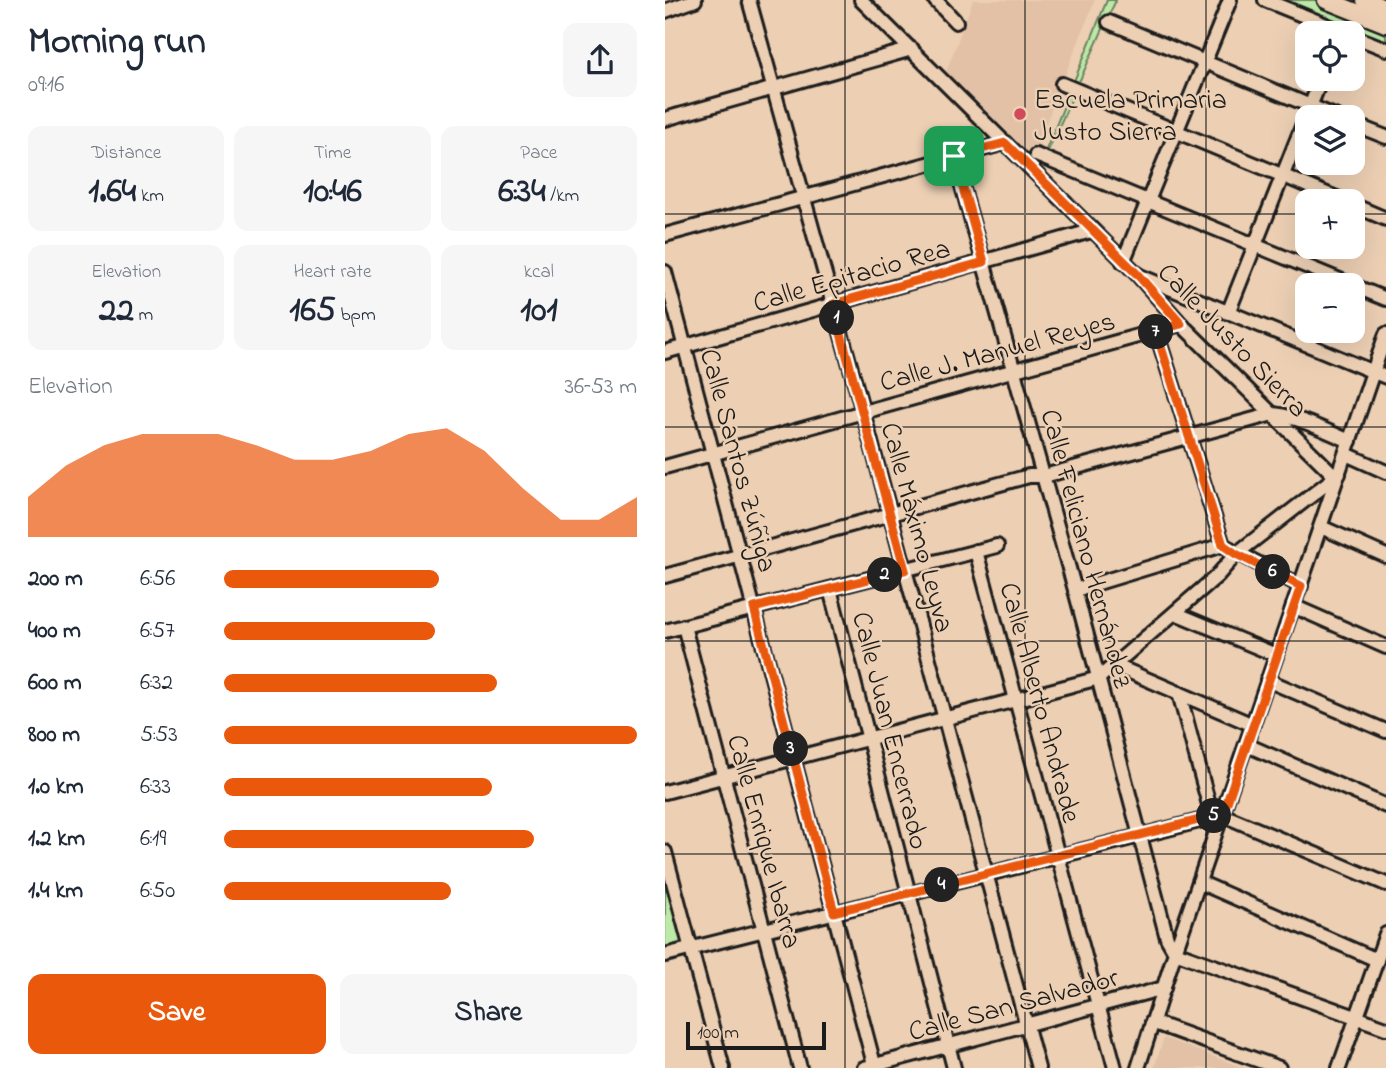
<!DOCTYPE html>
<html lang="en">
<head>
<meta charset="utf-8">
<style>
	:root { --surface:#fff; --page:#f6f6f7; --text:#1f2937; --muted:#747a83; --accent:#ea580c }
	body { margin:0; font-family:"Indie Flower",sans-serif; background:var(--page); color:var(--text); height:100vh; display:flex; flex-direction:column; font-size:26px; white-space:nowrap }
	* { box-sizing:border-box; margin:0 }
	p { font-size:23px; color:var(--muted) }
	.icon { flex:none; width:38px; height:38px; fill:none; stroke:currentColor; stroke-width:2; stroke-linecap:round; stroke-linejoin:round }
	.map { position:relative; flex:1; overflow:hidden }
	.sheet { display:flex; flex-direction:column; background:var(--surface); width:665px }
	.sheet>* { flex:none }
	.buttons { position:absolute; left:630px; top:21px; display:grid; gap:14px }
	.buttons a { display:grid; place-items:center; width:70px; height:70px; border-radius:14px; background:var(--surface); box-shadow:0 7px 28px #0002; font-size:35px }
	.scale { position:absolute; left:21px; bottom:18px; width:140px; box-sizing:border-box; padding-left:7px; border:4px solid #1c1c1c; border-top:0; font-size:19px; line-height:24px; white-space:nowrap; color:#1c1c1c; -webkit-text-stroke:5px #edd0b4; paint-order:stroke }
	.pin { position:absolute; display:grid; place-items:center; width:60px; height:60px; color:#fff; margin:-30px; border-radius:14px; box-shadow:0 4px 10px #0006 }
	.km { position:absolute; width:35px; height:35px; margin:-18px; border-radius:50%; background:#222; color:#fff; font-size:19px; line-height:35px; text-align:center }
	.round { display:grid; place-items:center; flex:none; width:74px; height:74px; border-radius:14px; background:var(--page) }
	.head { display:flex; align-items:center; justify-content:space-between; height:119px; padding:0 28px }
	h1 { font-size:38px; font-weight:700; line-height:52px }
	.figures { display:grid; grid-template-columns:repeat(3,1fr); gap:10px; height:119px; padding:7px 28px }
	.figures div { display:grid; align-content:center; border-radius:14px; background:var(--page); text-align:center }
	.figures b { font-size:35px; font-weight:700 }
	.figures small { font-size:19px; font-weight:400 }
	.figures p { font-size:19px }
	.chart { height:196px; padding:14px 28px }
	.chart p { display:flex; justify-content:space-between }
	.chart svg { width:100%; height:126px; margin-top:7px; fill:var(--accent); opacity:.7 }
	.button { display:flex; gap:14px; margin-top:auto; padding:14px 28px }
	.button a { flex:1; height:80px; border-radius:14px; background:var(--accent); color:#fff; font-size:28px; font-weight:700; line-height:80px; text-align:center }
	.button a+a { background:var(--page); color:var(--text) }
	ul { padding:0 28px; list-style:none; font-size:23px }
	li { display:grid; grid-template-columns:112px 84px 1fr; align-items:center; height:52px }
	li i { height:18px; border-radius:9px; background:var(--accent) }
	main { display:flex; flex:1; min-height:0 }
	.map>svg:first-child { display:block }
	.built { fill:#e2c1a6 }
	.green { fill:#bce9a7; stroke:#6c8262; stroke-width:2 }
	.lines { fill:none; stroke-linecap:round; stroke-linejoin:round }
	.minor-casing { stroke:#1c1c1c; stroke-width:18 }
	.major-casing { stroke:#1c1c1c; stroke-width:21 }
	.minor { stroke:#edd0b4; stroke-width:12 }
	.major { stroke:#edd0b4; stroke-width:16 }
	.route-casing { stroke:#fff; stroke-width:14 }
	.route { stroke:#ea580c; stroke-width:9 }
	.grid { fill:none; stroke:#1c1c1c; stroke-width:2; stroke-opacity:0.55 }
	.poi-dot { fill:#d1495b; stroke:#edd0b4; stroke-width:2.5 }
	.labels { text-anchor:middle; stroke-width:5; stroke-linejoin:round; paint-order:stroke }
	.poi-label { font-size:28px; fill:#1c1c1c; stroke:#edd0b4; text-anchor:start }
	.street-label { font-size:28px; fill:#1c1c1c; stroke:#edd0b4 }
</style>
</head>
<body>
<main>
<section class="sheet">
<div class="head"><div><h1>Morning run</h1><p>09:16</p></div><a class="round"><svg class="icon" aria-label="share" viewBox="0 0 24 24"><path d="M12 15V3M7 8l5-5 5 5M5 13v7h14v-7"/></svg></a></div>
<div class="figures">
<div><p>Distance</p><b>1.64<small> km</small></b></div>
<div><p>Time</p><b>10:46</b></div>
<div><p>Pace</p><b>6:34<small> /km</small></b></div>
</div>
<div class="figures">
<div><p>Elevation</p><b>22<small> m</small></b></div>
<div><p>Heart rate</p><b>165<small> bpm</small></b></div>
<div><p>kcal</p><b>101</b></div>
</div>
<div class="chart"><p><span>Elevation</span>36–53 m</p>
<svg viewBox="0 0 160 44" preserveAspectRatio="none"><path d="M0 44V30L10 19L20 12L30 8L40 8L50 8L60 12L70 17L80 17L90 14L100 8L110 6L120 14L130 27L140 38L150 38L160 30V44z"/></svg>
</div>
<ul>
<li><b>200 m</b>6:56<i style="width:52%"></i></li>
<li><b>400 m</b>6:57<i style="width:51%"></i></li>
<li><b>600 m</b>6:32<i style="width:66%"></i></li>
<li><b>800 m</b>5:53<i style="width:100%"></i></li>
<li><b>1.0 km</b>6:33<i style="width:65%"></i></li>
<li><b>1.2 km</b>6:19<i style="width:75%"></i></li>
<li><b>1.4 km</b>6:50<i style="width:55%"></i></li>
</ul>
<div class="button"><a>Save</a><a>Share</a></div>
</section>
<div class="map">
<svg width="721" height="1068" viewBox="0 0 721 1068">
	<rect width="100%" height="100%" fill="#edd0b4"/>
	<filter id="ink" filterUnits="userSpaceOnUse"><feTurbulence type="fractalNoise" baseFrequency=".0143" numOctaves="2"/><feDisplacementMap in="SourceGraphic" scale="14" xChannelSelector="R" yChannelSelector="G"/><feConvolveMatrix kernelMatrix="1 2 1 2 8 2 1 2 1" color-interpolation-filters="sRGB"/></filter>
	<g filter="url(#ink)">
		<g class="built">
			<path d="M 308,0 L 430,0 L 368,156 L 281,72 Z"/>
			<path d="M 499,1038 L 579,1068 L 489,1068 Z"/>
		</g>
		<g class="green">
			<path d="M 442,0 L 451,0 L 383,151 L 381,150 Z"/>
			<path d="M 609,0 L 657,0 L 721,26 L 721,46 Z"/>
			<path d="M 0,842 L 27,950 L 0,957 Z"/>
		</g>
		<g class="lines">
			<defs>
				<g id="minor">
					<path d="M 84,0 L 198,412 L 373,1068"/>
					<path d="M 196,0 L 472,274 L 516,324 L 670,476"/>
					<path d="M 270,0 L 291,22"/>
					<path d="M 600,0 L 681,33"/>
					<path d="M 0,11 L 30,0"/>
					<path d="M 444,22 L 672,117"/>
					<path d="M 688,36 L 721,49"/>
					<path d="M 397,84 L 679,201"/>
					<path d="M 0,119 L 247,49"/>
					<path d="M 688,124 L 721,137"/>
					<path d="M 371,155 L 721,299"/>
					<path d="M 289,157 L 410,590 L 502,938 L 510,952 L 721,1028"/>
					<path d="M 688,205 L 721,219"/>
					<path d="M 0,235 L 340,143"/>
					<path d="M 458,262 L 565,0"/>
					<path d="M 0,272 L 210,1068"/>
					<path d="M 475,276 L 721,377"/>
					<path d="M 563,313 L 656,79"/>
					<path d="M 491,331 L 558,545 L 636,586"/>
					<path d="M 0,352 L 426,231"/>
					<path d="M 681,454 L 721,472"/>
					<path d="M 0,467 L 516,324"/>
					<path d="M 656,527 L 721,556"/>
					<path d="M 311,551 L 450,1068"/>
					<path d="M 0,576 L 364,476 L 379,476 L 608,414 C 635,417 661,431 685,441"/>
					<path d="M 165,589 L 289,1068"/>
					<path d="M 410,590 L 558,545"/>
					<path d="M 628,606 L 721,647"/>
					<path d="M 510,613 L 611,655"/>
					<path d="M 19,626 L 135,1068"/>
					<path d="M 0,631 L 332,546"/>
					<path d="M 449,665 L 588,725"/>
					<path d="M 602,680 L 721,731"/>
					<path d="M 514,693 L 547,816"/>
					<path d="M 582,745 L 721,806"/>
					<path d="M 0,792 L 434,678 L 552,576 L 571,554 L 674,474"/>
					<path d="M 0,852 L 58,1068"/>
					<path d="M 534,882 L 712,960"/>
					<path d="M 0,955 L 558,815 L 721,884"/>
					<path d="M 487,1022 L 614,1068"/>
					<path d="M 199,1068 L 499,988"/>
					<path d="M 473,1068 L 510,952 L 721,334"/>
					<path d="M 674,1068 L 721,934"/>
				</g>
				<g id="major">
					<path d="M 661,0 L 721,24"/>
					<path d="M 700,0 L 721,9"/>
				</g>
			</defs>
			<use href="#minor" class="minor-casing"/>
			<use href="#major" class="major-casing"/>
			<use href="#minor" class="minor"/>
			<use href="#major" class="major"/>
		</g>
	</g>
	<g class="lines" filter="url(#ink)">
		<defs>
			<path id="route" d="M 340,143 L 472,274 L 516,324 L 491,331 L 558,545 L 571,554 L 636,586 L 558,814 L 169,912 L 89,608 L 240,570 L 168,304 L 319,262 L 289,156 Z"/>
		</defs>
		<use href="#route" class="route-casing"/>
		<use href="#route" class="route"/>
	</g>
	<path class="grid" d="M 180,0 L 180,1068M 360,0 L 360,1068M 541,0 L 541,1068M 0,214 L 642,214M 688,214 L 721,214M 0,427 L 721,427M 0,641 L 721,641M 0,854 L 721,854"/>
	<circle class="poi-dot" cx="355" cy="114" r="7"/>
	<g class="labels">
		<g class="poi-label">
			<text x="369" y="108">Escuela Primaria<tspan x="369" dy="32">Justo Sierra</tspan></text>
		</g>
		<g class="street-label">
			<text transform="translate(186 274) rotate(-16)" y="10">Calle Epitacio Rea</text>
			<text transform="translate(569 339) rotate(46)" y="10">Calle Justo Sierra</text>
			<text transform="translate(332 350) rotate(-15)" y="10">Calle J. Manuel Reyes</text>
			<text transform="translate(75 460) rotate(75)" y="10">Calle Santos Zúñiga</text>
			<text transform="translate(254 527) rotate(75)" y="10">Calle Máximo Leyva</text>
			<text transform="translate(423 548) rotate(75)" y="10">Calle Feliciano Hernández</text>
			<text transform="translate(377 702) rotate(75)" y="10">Calle Alberto Andrade</text>
			<text transform="translate(227 730) rotate(76)" y="10">Calle Juan Encerrado</text>
			<text transform="translate(101 841) rotate(75)" y="10">Calle Enrique Ibarra</text>
			<text transform="translate(348 1003) rotate(-15)" y="10">Calle San Salvador</text>
		</g>
	</g>
</svg>
<div class="buttons">
<a><svg class="icon" aria-label="locate" viewBox="0 0 24 24"><circle cx="12" cy="12" r="6"/><path d="M12 2v4M12 18v4M2 12h4M18 12h4"/></svg></a>
<a><svg class="icon" aria-label="layers" viewBox="0 0 24 24"><path d="M12 4l9 5-9 5-9-5zM3 14l9 5 9-5"/></svg></a>
<a>+</a>
<a>−</a>
</div>
<div class="scale">100 m</div>
<div class="pin" style="left:289px;top:156px;background:#1e9e55"><svg class="icon" aria-label="arrive" viewBox="0 0 24 24"><path d="M6 21V4h12l-3 4 3 4H6"/></svg></div>
<b class="km" style="left:172px;top:318px">1</b>
<b class="km" style="left:220px;top:575px">2</b>
<b class="km" style="left:126px;top:749px">3</b>
<b class="km" style="left:277px;top:885px">4</b>
<b class="km" style="left:549px;top:816px">5</b>
<b class="km" style="left:608px;top:572px">6</b>
<b class="km" style="left:491px;top:332px">7</b>
</div>
</main>
</body>
</html>
